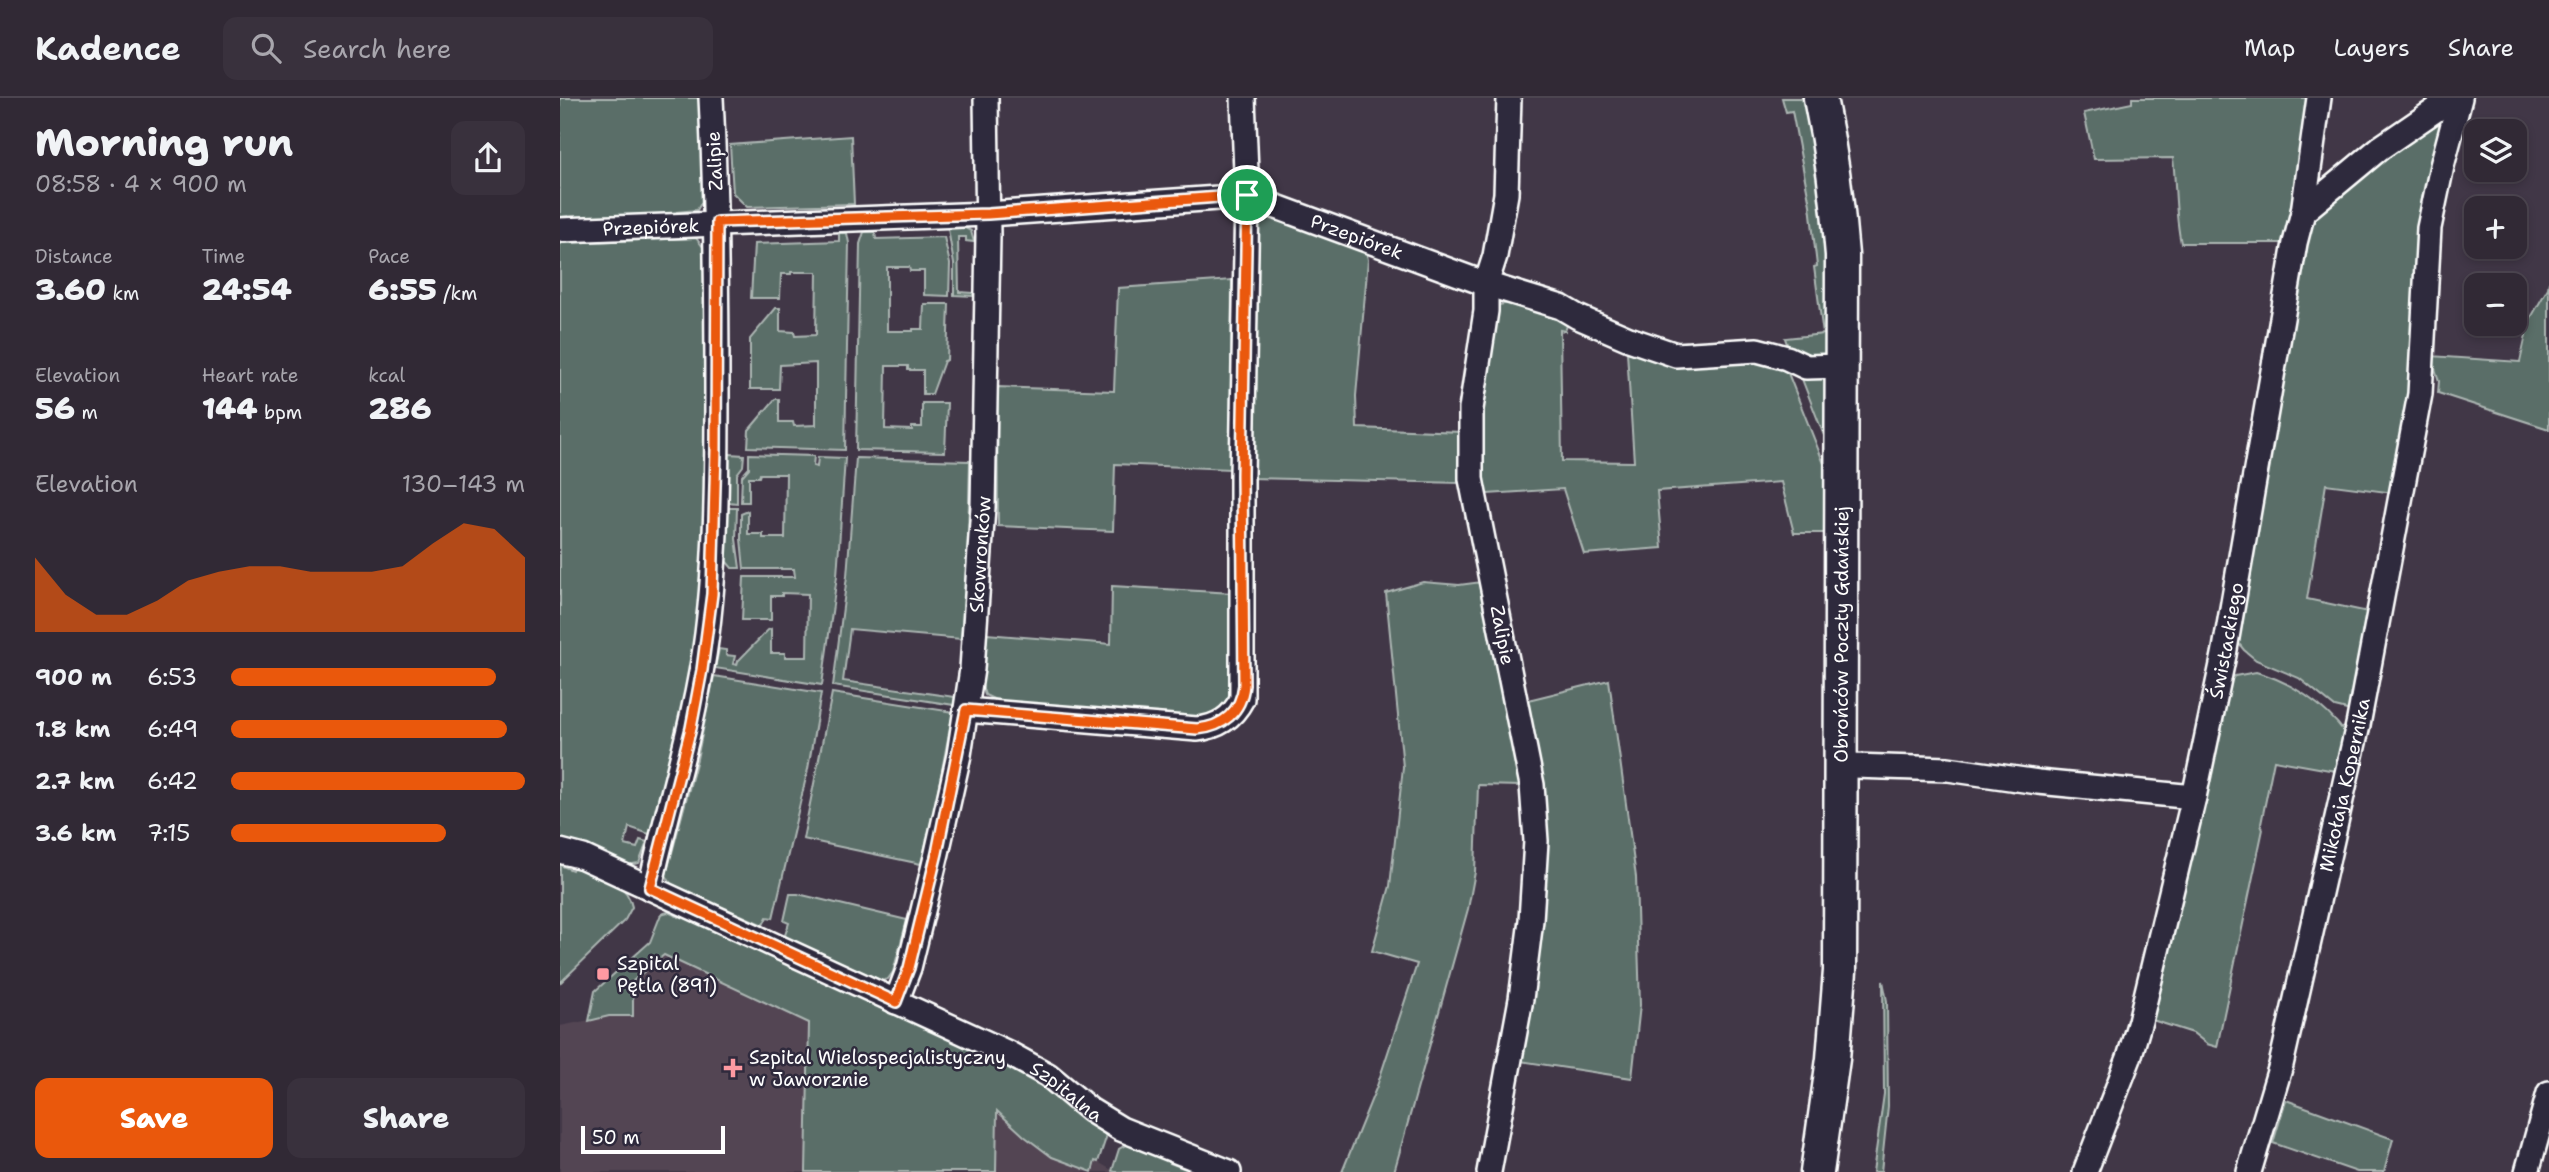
<!DOCTYPE html>
<html lang="en">
<head>
<meta charset="utf-8">
<style>
	:root { --surface:#312935; --page:#39313d; --text:#f1f3f6; --muted:#a8a6ad; --line:#4c4550; --accent:#ea580c }
	body { margin:0; font-family:"Shantell Sans",sans-serif; background:var(--page); color:var(--text); height:100vh; display:flex; flex-direction:column; font-size:26px; white-space:nowrap }
	* { box-sizing:border-box; margin:0 }
	p { font-size:23px; color:var(--muted) }
	.icon { flex:none; width:38px; height:38px; fill:none; stroke:currentColor; stroke-width:2; stroke-linecap:round; stroke-linejoin:round }
	.map { position:relative; flex:1; overflow:hidden }
	.side { display:flex; flex-direction:column; background:var(--surface); width:560px }
	.side>* { flex:none }
	.fabs { position:absolute; left:1904px; top:21px; display:grid; gap:14px }
	.fabs a { display:grid; place-items:center; width:63px; height:63px; border-radius:14px; background:var(--surface); box-shadow:0 4px 10px #0003,0 0 0 2px var(--line); font-size:35px }
	.scale { position:absolute; left:21px; bottom:18px; width:144px; box-sizing:border-box; padding-left:7px; border:4px solid #fff; border-top:0; font-size:19px; line-height:24px; white-space:nowrap; color:#fff; -webkit-text-stroke:5px #2f2a3d; paint-order:stroke }
	.pin { position:absolute; display:grid; place-items:center; width:60px; height:60px; color:#fff; margin:-30px; border:4px solid #fff; border-radius:50%; box-shadow:0 2px 7px #0007 }
	.round { display:grid; place-items:center; flex:none; width:74px; height:74px; border-radius:14px; background:var(--page) }
	.head { display:flex; align-items:center; justify-content:space-between; height:119px; padding:0 35px }
	h1 { font-size:38px; font-weight:800; line-height:52px }
	.figures { display:grid; grid-template-columns:repeat(3,1fr); gap:10px; height:119px; padding:7px 35px }
	.figures div { display:grid; align-content:center }
	.figures b { font-size:30px; font-weight:800 }
	.figures small { font-size:19px; font-weight:400 }
	.figures p { font-size:19px }
	.chart { height:196px; padding:14px 35px }
	.chart p { display:flex; justify-content:space-between }
	.chart svg { width:100%; height:126px; margin-top:7px; fill:var(--accent); opacity:.7 }
	.cta { display:flex; gap:14px; margin-top:auto; padding:14px 35px }
	.cta a { flex:1; height:80px; border-radius:14px; background:var(--accent); color:#fff; font-size:28px; font-weight:800; line-height:80px; text-align:center }
	.cta a+a { background:var(--page); color:var(--text) }
	ul { padding:0 35px; list-style:none; font-size:23px }
	li { display:grid; grid-template-columns:112px 84px 1fr; align-items:center; height:52px }
	li i { height:18px; border-radius:9px; background:var(--accent) }
	header { display:flex; align-items:center; gap:42px; box-sizing:border-box; height:98px; padding:0 35px; background:var(--surface); border-bottom:2px solid var(--line) }
	header strong { font-size:33px }
	nav { display:flex; gap:38px; margin-inline-start:auto; font-size:24px }
	.search { width:490px; height:63px; background:var(--page); display:flex; align-items:center; gap:18px; box-sizing:border-box; padding:0 24px; border-radius:14px; color:var(--muted); font-size:26px }
	main { display:flex; flex:1; min-height:0 }
	.map>svg:first-child { display:block }
	.built { fill:#524452 }
	.green { fill:#5a6e67; stroke:#acb6b3; stroke-width:2 }
	.lines { fill:none; stroke-linecap:round; stroke-linejoin:round }
	.street-casing { stroke:#fff; stroke-width:28 }
	.secondary-casing { stroke:#fff; stroke-width:37 }
	.street { stroke:#2f2a3d; stroke-width:23 }
	.secondary { stroke:#2f2a3d; stroke-width:32 }
	.route-casing { stroke:#fff; stroke-width:14 }
	.route { stroke:#ea580c; stroke-width:9 }
	.poi-dot { fill:#ff9aa2; stroke:#2f2a3d; stroke-width:2.5 }
	.labels { text-anchor:middle; stroke-width:5; stroke-linejoin:round; paint-order:stroke }
	.street-label { font-size:19px; fill:#fff; stroke:#2f2a3d }
	.poi-label { font-size:19px; fill:#fff; stroke:#2f2a3d; text-anchor:start }
</style>
</head>
<body>
<header>
<strong>Kadence</strong>
<div class="search"><svg class="icon" aria-label="search" viewBox="0 0 24 24"><circle cx="10" cy="10" r="6"/><path d="M15 15l6 6"/></svg>Search here</div>
<nav><a>Map</a><a>Layers</a><a>Share</a></nav>
</header>
<main>
<section class="side">
<div class="head"><div><h1>Morning run</h1><p>08:58 · 4 × 900 m</p></div><a class="round"><svg class="icon" aria-label="share" viewBox="0 0 24 24"><path d="M12 15V3M7 8l5-5 5 5M5 13v7h14v-7"/></svg></a></div>
<div class="figures">
<div><p>Distance</p><b>3.60<small> km</small></b></div>
<div><p>Time</p><b>24:54</b></div>
<div><p>Pace</p><b>6:55<small> /km</small></b></div>
</div>
<div class="figures">
<div><p>Elevation</p><b>56<small> m</small></b></div>
<div><p>Heart rate</p><b>144<small> bpm</small></b></div>
<div><p>kcal</p><b>286</b></div>
</div>
<div class="chart"><p><span>Elevation</span>130–143 m</p>
<svg viewBox="0 0 160 44" preserveAspectRatio="none"><path d="M0 44V18L10 31L20 38L30 38L40 33L50 26L60 23L70 21L80 21L90 23L100 23L110 23L120 21L130 13L140 6L150 8L160 18V44z"/></svg>
</div>
<ul>
<li><b>900 m</b>6:53<i style="width:90%"></i></li>
<li><b>1.8 km</b>6:49<i style="width:94%"></i></li>
<li><b>2.7 km</b>6:42<i style="width:100%"></i></li>
<li><b>3.6 km</b>7:15<i style="width:73%"></i></li>
</ul>
<div class="cta"><a>Save</a><a>Share</a></div>
</section>
<div class="map">
<svg width="1989" height="1074" viewBox="0 0 1989 1074">
	<rect width="100%" height="100%" fill="#413747"/>
	<filter id="ink" filterUnits="userSpaceOnUse"><feTurbulence type="fractalNoise" baseFrequency=".0143" numOctaves="2"/><feDisplacementMap in="SourceGraphic" scale="14" xChannelSelector="R" yChannelSelector="G"/><feConvolveMatrix kernelMatrix="1 2 1 2 8 2 1 2 1" color-interpolation-filters="sRGB"/></filter>
	<g filter="url(#ink)">
		<path class="built" d="M 104,856 L 513,1049 L 555,1074 L 0,1074 L 0,928 L 49,918 L 73,918 L 73,883 Z"/>
		<g class="green">
			<path d="M 0,0 L 147,0 L 149,102 L 143,102 L 137,112 L 117,114 L 117,120 L 9,125 L 8,118 L 0,119 Z"/>
			<path d="M 1222,0 L 1249,0 L 1267,99 L 1266,256 L 1257,262 L 1229,252 L 1225,240 L 1263,236 L 1254,169 L 1257,168 L 1250,107 L 1232,13 L 1226,14 Z"/>
			<path d="M 1572,0 L 1756,0 L 1729,145 L 1621,145 C 1615,119 1616,87 1613,60 L 1534,61 L 1524,15 L 1572,5 Z"/>
			<path d="M 1895,4 L 1834,395 L 1766,386 L 1747,501 L 1813,515 L 1791,613 L 1775,609 L 1739,580 L 1696,562 L 1684,552 L 1675,541 L 1722,251 L 1754,110 Z"/>
			<path d="M 291,38 L 294,106 L 187,109 L 173,95 L 170,47 Z"/>
			<path d="M 696,113 L 806,151 L 808,162 L 796,298 L 797,330 L 902,334 L 901,385 L 692,380 Z"/>
			<path d="M 405,130 L 411,133 L 414,144 L 406,143 L 406,139 L 398,139 L 399,194 L 413,195 L 413,198 L 394,197 L 394,166 L 388,131 Z"/>
			<path d="M 304,134 L 315,134 L 316,141 L 384,139 L 390,166 L 389,198 L 364,197 L 364,173 L 350,173 L 349,169 L 327,169 L 327,233 L 353,233 L 353,231 L 363,231 L 364,206 L 389,206 L 387,262 L 384,263 L 372,296 L 363,296 L 363,272 L 348,272 L 348,268 L 326,268 L 325,331 L 352,332 L 352,329 L 362,329 L 362,305 L 387,305 L 385,354 L 296,352 L 300,146 Z"/>
			<path d="M 279,135 L 287,135 L 289,145 L 285,352 L 188,349 L 189,332 L 215,301 L 219,301 L 219,324 L 233,324 L 234,328 L 256,327 L 256,265 L 220,267 L 219,291 L 190,291 L 190,241 L 216,210 L 220,210 L 220,233 L 234,234 L 235,238 L 256,237 L 257,174 L 231,174 L 231,176 L 221,176 L 220,200 L 191,200 L 194,146 L 279,143 Z"/>
			<path d="M 136,140 L 143,149 L 143,172 L 149,173 L 147,410 L 137,547 L 95,738 L 69,729 L 65,747 L 77,750 L 80,742 L 87,744 L 79,765 L 66,767 L 30,749 L 0,740 L 0,145 Z"/>
			<path d="M 672,182 L 670,371 L 555,366 L 553,433 L 438,428 L 437,289 L 554,293 L 558,190 Z"/>
			<path d="M 1989,184 L 1989,331 L 1878,295 L 1879,283 L 1871,258 L 1960,264 L 1969,223 L 1988,190 Z"/>
			<path d="M 949,205 L 984,209 L 1009,222 L 1005,233 L 1000,232 L 1002,363 L 1074,364 L 1067,254 L 1107,262 L 1175,258 L 1224,265 L 1268,376 L 1270,432 L 1264,435 L 1234,435 L 1221,384 L 1097,393 L 1102,450 L 1024,456 L 1003,391 L 927,396 L 921,392 L 918,337 L 932,216 L 939,207 Z"/>
			<path d="M 1240,276 L 1272,279 L 1268,348 Z"/>
			<path d="M 169,356 L 184,357 L 183,368 L 177,376 L 177,405 L 168,404 Z"/>
			<path d="M 189,356 L 254,358 L 253,368 L 257,369 L 258,359 L 285,360 L 277,478 L 262,587 L 155,570 L 159,551 L 166,552 L 166,557 L 175,558 L 173,566 L 177,567 L 178,563 L 208,532 L 211,531 L 211,555 L 225,555 L 225,559 L 247,559 L 248,496 L 222,495 L 222,498 L 211,498 L 211,522 L 182,522 L 184,479 L 235,479 L 234,471 L 184,471 L 181,441 L 181,416 L 188,413 L 188,436 L 203,436 L 203,440 L 225,440 L 226,376 L 200,376 L 199,379 L 189,379 L 189,404 L 181,404 L 182,378 L 189,370 Z"/>
			<path d="M 296,360 L 410,363 L 407,481 L 401,541 L 290,531 L 283,583 L 395,599 L 394,607 L 273,588 L 287,478 Z"/>
			<path d="M 168,410 L 177,410 L 176,441 L 180,470 L 172,470 L 166,463 Z"/>
			<path d="M 929,483 L 961,688 L 918,687 L 915,774 L 908,811 L 834,1074 L 782,1074 L 817,988 L 857,866 L 812,853 L 830,788 L 843,669 L 826,495 L 863,484 L 899,487 Z"/>
			<path d="M 552,488 L 673,495 L 675,588 L 668,607 L 653,619 L 631,622 L 440,604 L 425,597 L 421,585 L 427,536 L 551,546 Z"/>
			<path d="M 1696,574 C 1730,583 1765,607 1786,636 L 1781,674 L 1714,662 L 1701,726 L 1703,731 L 1657,949 L 1647,946 L 1633,935 L 1586,920 L 1667,584 L 1675,578 Z"/>
			<path d="M 154,578 L 261,595 L 248,671 L 213,820 L 207,819 L 203,827 L 111,786 L 106,777 L 137,661 Z"/>
			<path d="M 1049,582 L 1076,779 L 1080,907 L 1072,980 L 960,963 L 980,684 L 968,602 Z"/>
			<path d="M 272,595 L 393,614 L 375,709 L 361,766 L 243,741 Z"/>
			<path d="M 15,766 C 38,776 67,782 72,809 L 65,822 L 0,885 L 0,767 L 12,772 Z"/>
			<path d="M 230,796 L 238,796 L 347,822 L 333,874 L 328,881 L 322,883 L 227,840 L 225,837 L 229,825 L 224,823 Z"/>
			<path d="M 108,814 L 119,819 L 121,814 L 471,977 L 543,1031 L 546,1040 L 538,1064 L 535,1063 L 532,1074 L 492,1059 L 464,1038 L 437,1013 L 436,1074 L 246,1074 L 249,925 L 104,857 L 73,883 L 73,918 L 49,918 L 29,923 L 35,893 L 90,844 L 101,816 Z"/>
			<path d="M 1323,883 L 1327,903 L 1328,1008 L 1321,1074 L 1313,1074 L 1324,996 Z"/>
			<path d="M 1726,1002 L 1833,1041 L 1824,1074 L 1797,1074 L 1713,1045 Z"/>
			<path d="M 569,1045 L 610,1060 L 610,1065 L 634,1074 L 555,1074 L 552,1073 L 559,1051 Z"/>
		</g>
		<g class="lines">
			<defs>
				<g id="street">
					<path d="M 1743,114 L 1820,50 L 1893,0"/>
					<path id="s1" d="M 0,132 L 428,116 L 687,98 L 926,186 L 1001,209 L 1018,219 L 1069,241 L 1116,257 L 1197,252 L 1227,260 L 1246,269 L 1282,268"/>
					<path d="M 406,612 L 637,631 C 658,629 672,620 682,601 L 682,378 L 687,98 L 683,0"/>
					<path d="M 1282,661 L 1293,668 L 1388,671 L 1478,684 L 1634,699"/>
					<path id="s2" d="M 0,753 L 23,759 L 448,955 L 488,977 L 530,1012 L 561,1031 L 669,1074"/>
					<path d="M 90,790 C 108,705 136,623 147,536 C 157,456 157,373 157,292 C 157,195 156,98 151,0"/>
					<path id="s3" d="M 336,904 L 349,870 L 377,755 L 399,657 L 412,571 L 423,409 L 428,138 L 426,0"/>
					<path d="M 929,1074 L 961,901 L 971,822 L 976,743 L 972,687 L 911,381 L 911,311 L 926,213 L 926,186 L 935,158 L 946,96 L 949,0"/>
					<path id="s4" d="M 1525,1074 L 1569,960 L 1580,923 L 1634,699 L 1664,557 L 1735,145 L 1743,114 L 1759,0"/>
					<path id="s5" d="M 1689,1074 L 1721,967 L 1798,627 L 1860,296 L 1869,130 L 1882,68 L 1900,0"/>
					<path d="M 1967,1074 L 1989,995"/>
				</g>
				<g id="secondary">
					<path id="s6" d="M 1257,1074 L 1273,961 L 1280,873 L 1282,157 C 1278,104 1271,52 1260,0"/>
				</g>
			</defs>
			<use href="#street" class="street-casing"/>
			<use href="#secondary" class="secondary-casing"/>
			<use href="#street" class="street"/>
			<use href="#secondary" class="secondary"/>
		</g>
	</g>
	<g class="lines" filter="url(#ink)">
		<defs>
			<path id="route" d="M 687,97 L 682,377 L 684,587 C 681,614 663,629 637,631 L 406,612 L 377,755 L 349,870 L 336,904 L 90,790 L 131,630 L 142,572 L 152,496 L 156,352 L 157,124 L 428,116 Z"/>
		</defs>
		<use href="#route" class="route-casing"/>
		<use href="#route" class="route"/>
	</g>
	<g class="poi-dot">
		<rect x="36" y="869" width="14" height="14" rx="3.5"/>
		<path d="M169.5 959.5h7v7h7v7h-7v7h-7v-7h-7v-7h7z"/>
	</g>
	<g class="labels">
		<g class="street-label">
			<text transform="translate(154 63) rotate(-93)" y="7">Zalipie</text>
			<text dy="7" stroke="none"><textPath href="#s1" startOffset="91">Przepiórek</textPath></text>
			<text dy="7" stroke="none"><textPath href="#s1" startOffset="805">Przepiórek</textPath></text>
			<text dy="7" stroke="none"><textPath href="#s3" startOffset="457">Skowronków</textPath></text>
			<text transform="translate(943 537) rotate(79)" y="7">Zalipie</text>
			<text dy="7" stroke="none"><textPath href="#s6" startOffset="539">Obrońców Poczty Gdańskiej</textPath></text>
			<text dy="7" stroke="none"><textPath href="#s4" startOffset="551">Świstackiego</textPath></text>
			<text dy="7" stroke="none"><textPath href="#s5" startOffset="399">Mikołaja Kopernika</textPath></text>
			<text dy="7" stroke="none"><textPath href="#s2" startOffset="562">Szpitalna</textPath></text>
		</g>
		<g class="poi-label">
			<text x="57" y="872">Szpital<tspan x="57" dy="22">Pętla (891)</tspan></text>
			<text x="189" y="966">Szpital Wielospecjalistyczny<tspan x="189" dy="22">w Jaworznie</tspan></text>
		</g>
	</g>
</svg>
<div class="fabs">
<a><svg class="icon" aria-label="layers" viewBox="0 0 24 24"><path d="M12 4l9 5-9 5-9-5zM3 14l9 5 9-5"/></svg></a>
<a>+</a>
<a>−</a>
</div>
<div class="scale">50 m</div>
<div class="pin" style="left:687px;top:97px;background:#1e9e55"><svg class="icon" aria-label="arrive" viewBox="0 0 24 24"><path d="M6 21V4h12l-3 4 3 4H6"/></svg></div>
</div>
</main>
</body>
</html>
